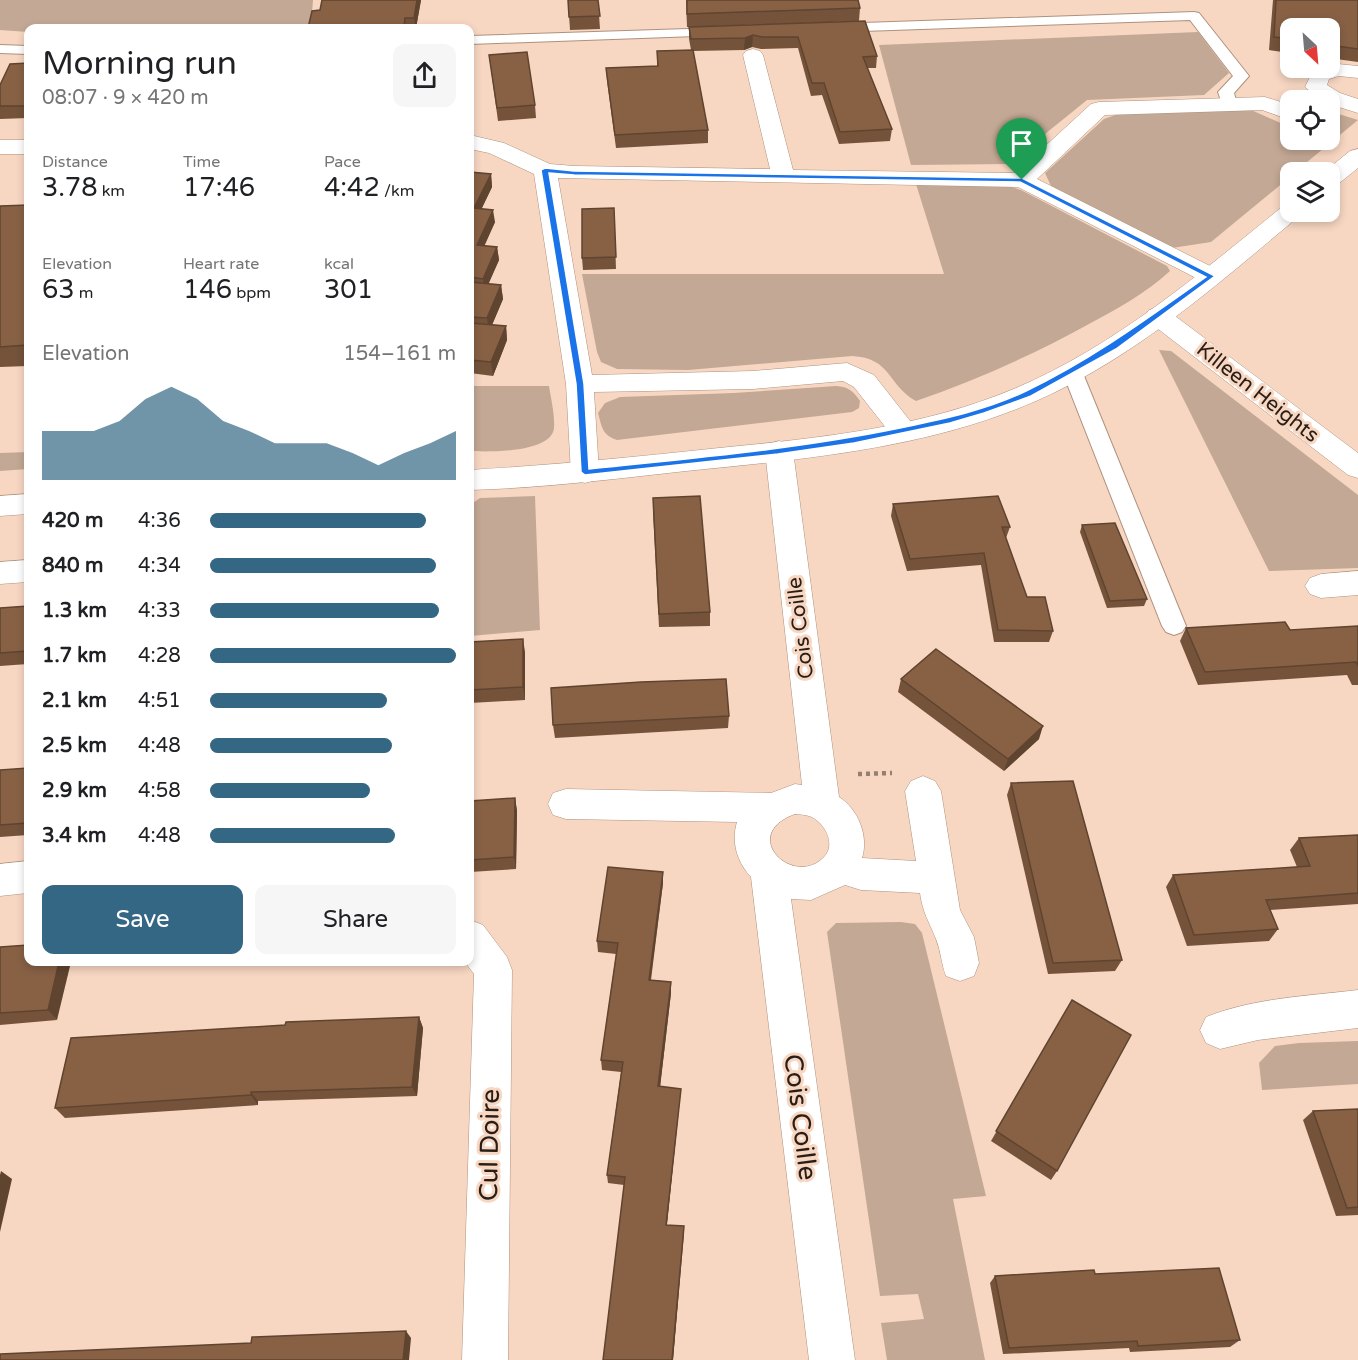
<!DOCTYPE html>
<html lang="en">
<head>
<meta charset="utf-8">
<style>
	:root { --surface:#fff; --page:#f6f6f6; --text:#202124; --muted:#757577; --accent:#346784 }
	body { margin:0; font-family:"Varela Round",sans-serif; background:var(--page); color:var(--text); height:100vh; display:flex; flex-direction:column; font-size:22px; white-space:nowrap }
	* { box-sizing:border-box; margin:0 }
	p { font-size:20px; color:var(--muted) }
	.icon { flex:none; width:33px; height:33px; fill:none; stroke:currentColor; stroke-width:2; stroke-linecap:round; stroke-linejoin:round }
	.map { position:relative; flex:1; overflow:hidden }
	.drawer { position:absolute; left:24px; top:24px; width:450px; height:942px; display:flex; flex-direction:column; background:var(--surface); border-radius:12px; box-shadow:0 3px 9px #0003 }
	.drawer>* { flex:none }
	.needle { width:39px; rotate:154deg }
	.controls { position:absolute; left:1280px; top:18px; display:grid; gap:12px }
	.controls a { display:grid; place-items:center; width:60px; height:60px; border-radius:12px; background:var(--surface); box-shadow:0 3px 9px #0003; font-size:30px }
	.pin { position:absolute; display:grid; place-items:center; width:51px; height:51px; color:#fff; margin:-62px -26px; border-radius:50% 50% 50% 0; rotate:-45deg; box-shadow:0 0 6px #0007 }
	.pin .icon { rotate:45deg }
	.round { display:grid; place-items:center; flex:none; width:63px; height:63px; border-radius:12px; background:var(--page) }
	.overview { display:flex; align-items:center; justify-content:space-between; height:102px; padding:0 18px }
	h1 { font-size:33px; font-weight:600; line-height:45px }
	.figures { display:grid; grid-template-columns:repeat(3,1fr); gap:9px; height:102px; padding:6px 18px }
	.figures div { display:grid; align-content:center }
	.figures b { font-size:26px; font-weight:600 }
	.figures small { font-size:16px; font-weight:400 }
	.figures p { font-size:16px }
	.chart { height:168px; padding:12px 18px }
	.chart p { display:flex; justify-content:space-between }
	.chart svg { width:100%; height:108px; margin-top:6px; fill:var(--accent); opacity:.7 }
	.cta { display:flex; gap:12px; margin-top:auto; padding:12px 18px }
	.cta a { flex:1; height:69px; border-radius:12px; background:var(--accent); color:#fff; font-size:24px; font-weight:600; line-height:69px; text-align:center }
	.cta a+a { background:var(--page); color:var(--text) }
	ul { padding:0 18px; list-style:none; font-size:20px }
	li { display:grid; grid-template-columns:96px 72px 1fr; align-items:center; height:45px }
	li i { height:15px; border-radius:8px; background:var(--accent) }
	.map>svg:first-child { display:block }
	.green { fill:#c3a895 }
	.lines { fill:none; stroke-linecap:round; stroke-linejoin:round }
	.service-casing { stroke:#ae917d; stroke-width:2 }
	.minor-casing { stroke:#ae917d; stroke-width:1 }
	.tertiary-casing { stroke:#ae917d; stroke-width:1 }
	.path { stroke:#957f70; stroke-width:4.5; stroke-dasharray:4 4; stroke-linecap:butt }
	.service { fill:#fff; fill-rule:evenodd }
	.minor { fill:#fff; fill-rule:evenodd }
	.tertiary { fill:#fff; fill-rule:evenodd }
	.wall { fill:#75533b }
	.shaded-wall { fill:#5f4430 }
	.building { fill:#886145; stroke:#5f4430; stroke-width:1.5 }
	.route { fill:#1a73e8; stroke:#fff; stroke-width:1.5; fill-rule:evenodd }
	.labels { text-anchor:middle; stroke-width:6; stroke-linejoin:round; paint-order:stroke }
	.street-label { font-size:21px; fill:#291d16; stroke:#f7d7c2 }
	.near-street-label { font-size:26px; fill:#291d16; stroke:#f7d7c2 }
</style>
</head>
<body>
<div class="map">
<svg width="1358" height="1360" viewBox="0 0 1358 1360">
	<rect width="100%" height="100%" fill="#f7d7c2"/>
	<g class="green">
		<path d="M 0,0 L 313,0 L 311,26 L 287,28 L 28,28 L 28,32 L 0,30 Z"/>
		<path d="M 1198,32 L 1229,73 L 1204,95 L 1087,100 L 1008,164 L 911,165 L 879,45 Z"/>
		<path d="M 1249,109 L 1285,125 L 1290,122 L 1290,140 L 1329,140 L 1329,111 L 1358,120 L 1295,172 L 1290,172 L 1290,177 L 1211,242 L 1172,248 L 1051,186 L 1045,173 L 1104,119 L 1118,114 Z"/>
		<path d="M 916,184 L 1002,184 L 1021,190 L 1167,266 L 1170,271 C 1146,293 1117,309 1089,324 C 1033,355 976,380 916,401 C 887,385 892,358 852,356 L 688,370 L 617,369 L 601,362 L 597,352 L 582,274 L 944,274 Z"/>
		<path d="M 1159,350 L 1171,351 L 1358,495 L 1358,568 L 1269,571 Z"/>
		<path d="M 470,386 L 549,386 C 551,399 555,415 554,428 C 552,453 488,452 470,451 Z"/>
		<path d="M 836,386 C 849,387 853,391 860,401 L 859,408 L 852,412 L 617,440 C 602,435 602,427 598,413 L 605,403 L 620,397 L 734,393 Z"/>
		<path d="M 28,452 L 28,469 L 0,471 L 0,453 Z"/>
		<path d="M 535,496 L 540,630 L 470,636 L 470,505 L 480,498 Z"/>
		<path d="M 901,922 L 915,924 L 922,933 L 986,1196 L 953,1199 L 985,1360 L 887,1360 L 881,1323 L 924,1319 L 918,1294 L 880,1296 L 827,932 L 836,923 Z"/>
		<path d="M 1358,1041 L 1358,1084 L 1262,1090 L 1259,1063 L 1275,1046 L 1299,1043 Z"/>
	</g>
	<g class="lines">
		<defs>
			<g id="service">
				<path d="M 1194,12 L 1199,13 L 1249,76 L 1234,93 L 1237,104 L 1235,107 L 1223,107 L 1218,92 L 1233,76 L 1190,20 L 833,32 L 826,28 L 833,24 Z"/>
				<path d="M 720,28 L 727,32 L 725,35 L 470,44 L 470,36 Z"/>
				<path d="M 0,45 L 28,46 L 28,54 L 0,53 Z"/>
				<path d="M 1072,365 L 1079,367 L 1082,371 L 1186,626 L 1182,632 L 1174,635 L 1166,632 L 1162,626 L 1062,371 L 1065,367 Z"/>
			</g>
			<g id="minor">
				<path d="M 753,49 L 760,51 L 763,55 L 793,170 L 1016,173 L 1091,104 L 1099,102 L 1265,97 L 1290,105 L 1290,120 L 1262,110 L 1105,115 L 1037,179 L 1220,271 L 1224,276 L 1220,281 L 1211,284 L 1202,281 L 1018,187 L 558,178 L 592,375 L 753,371 L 847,363 L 874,375 L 918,431 L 914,438 L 904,440 L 894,438 L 854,387 L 843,381 L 753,389 L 594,392 L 599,473 L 595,480 L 585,483 L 575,480 L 571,473 L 566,384 L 534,174 L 489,153 L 470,149 L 470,135 L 504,143 L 550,164 L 574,166 L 770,169 L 743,55 L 746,51 Z"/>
				<path d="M 1338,64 L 1358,66 L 1358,78 L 1339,76 L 1329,79 L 1327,85 L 1340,93 L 1358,99 L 1358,113 L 1329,104 L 1329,100 L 1321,100 L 1305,87 L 1313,71 Z"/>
				<rect x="0" y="140" width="28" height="14"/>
				<path d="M 1158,308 L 1167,310 L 1358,453 L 1358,478 L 1348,475 L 1149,322 L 1145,316 L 1149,310 Z"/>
				<path d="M 779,441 L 789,444 L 793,451 L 839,797 C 858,809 869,836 862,858 L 916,861 L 905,791 L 911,781 L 923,776 L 935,781 L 941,791 L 960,910 L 974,937 L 979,963 L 974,976 L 960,981 L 946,976 C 941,963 941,951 936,939 C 929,921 923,914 920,893 L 861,890 L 845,885 L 811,900 L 791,899 L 855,1360 L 809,1360 L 751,877 C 737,862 731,842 737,822 L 566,819 L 553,815 L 548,804 L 553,793 L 566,789 L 771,793 L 795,784 L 802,785 L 765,451 L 769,444 ZM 795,814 C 800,814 805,815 809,816 C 824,821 837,844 824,857 C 794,889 737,835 795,814 Z"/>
				<path d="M 28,560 L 28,582 L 0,584 L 0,562 Z"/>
				<path d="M 1358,571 L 1358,595 L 1321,598 L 1310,594 L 1305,586 L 1310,578 L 1321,574 Z"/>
				<path d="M 28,861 L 28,893 L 0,896 L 0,864 Z"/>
				<path d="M 470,920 L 483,925 L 507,957 L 512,970 L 508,1360 L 462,1360 L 474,974 L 465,962 L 470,962 Z"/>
				<path d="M 1358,990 L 1358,1028 L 1258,1040 L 1220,1049 L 1206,1043 L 1200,1030 L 1206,1017 C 1254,998 1307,996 1358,990 Z"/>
			</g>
			<g id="tertiary">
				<path d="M 1358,149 L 1358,168 L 1337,185 L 1329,187 L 1329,172 L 1324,172 L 1350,151 Z"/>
				<path d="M 1290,205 L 1290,212 L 1302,212 L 1298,217 C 1217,285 1134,358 1036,401 C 926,449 804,459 686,471 C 614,479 542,488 470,490 L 470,470 C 553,465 636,457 719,448 C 819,438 922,428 1016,388 C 1115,346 1199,274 1282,207 Z"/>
				<path d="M 28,494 L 28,514 L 0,516 L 0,496 Z"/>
			</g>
		</defs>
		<use href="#service" class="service-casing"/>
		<use href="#minor" class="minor-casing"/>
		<use href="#tertiary" class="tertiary-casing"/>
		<path class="path" d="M 858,774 L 892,773"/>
		<use href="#service" class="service"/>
		<use href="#minor" class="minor"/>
		<use href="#tertiary" class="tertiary"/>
	</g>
	<g class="wall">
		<path d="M 322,0 L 421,0 L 416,28 L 308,28 L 320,10 Z"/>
		<path d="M 568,0 L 598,0 L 600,29 L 570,30 Z"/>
		<path d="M 686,0 L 858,0 L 860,8 L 859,21 L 687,27 Z"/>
		<path d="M 1273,0 L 1358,0 L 1358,62 L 1329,58 L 1329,28 L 1290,28 L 1290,53 L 1269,50 Z"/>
		<path d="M 865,21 L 877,56 L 876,68 L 867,68 L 892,129 L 890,141 L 839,144 L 822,95 L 811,96 L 798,48 L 761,49 L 752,47 L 744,50 L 693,51 L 708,130 L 708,143 L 616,148 L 607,81 L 606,68 L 657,66 L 657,51 L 691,50 L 689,39 L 689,27 Z"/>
		<path d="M 489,55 L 535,105 L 536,118 L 498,121 Z"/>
		<path d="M 28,63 L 28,118 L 0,119 L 0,85 Z"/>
		<path d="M 470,172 L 491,174 L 492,187 L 482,208 L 495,222 L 484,246 L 497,247 L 499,260 L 488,284 L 501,285 L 503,299 L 492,325 L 506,326 L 507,340 L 493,376 L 470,373 Z"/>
		<path d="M 28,205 L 28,366 L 0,367 L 0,206 Z"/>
		<path d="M 614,208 L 616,269 L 583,270 L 582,258 Z"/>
		<path d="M 893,504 L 1010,527 L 1006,538 L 1027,597 L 1053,631 L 1049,642 L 994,642 L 981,565 L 907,571 L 891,516 Z"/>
		<path d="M 653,511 L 710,612 L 710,626 L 659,627 Z"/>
		<path d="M 1082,525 L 1147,599 L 1144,606 L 1107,608 L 1080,532 Z"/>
		<path d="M 28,606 L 28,664 L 0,666 L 0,608 Z"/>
		<path d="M 1358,626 L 1358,685 L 1352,685 L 1347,675 L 1198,685 L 1180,641 L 1186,628 L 1290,630 Z"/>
		<path d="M 470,642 L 525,652 L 525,700 L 470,703 Z"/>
		<path d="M 901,679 L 1039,739 L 1004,771 L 898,692 Z"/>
		<path d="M 729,716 L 728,728 L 555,738 L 553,725 Z"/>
		<path d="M 28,768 L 28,835 L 0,837 L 0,770 Z"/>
		<path d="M 1011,783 L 1122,960 L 1115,971 L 1048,974 L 1007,795 Z"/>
		<path d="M 515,798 L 517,811 L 516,869 L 470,872 L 470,801 Z"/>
		<path d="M 1358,835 L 1358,904 L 1270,910 L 1278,929 L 1269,941 L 1187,946 L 1166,887 L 1173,875 L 1297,867 L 1290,850 L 1299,838 Z"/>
		<path d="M 663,883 L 651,980 L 671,982 L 671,993 L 660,1087 L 681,1089 L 680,1098 L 667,1225 L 684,1234 L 673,1360 L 603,1360 L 624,1185 L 608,1183 L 607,1175 L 621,1072 L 602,1070 L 601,1060 L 616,954 L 598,952 L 597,941 Z"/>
		<path d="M 0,947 L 57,1020 L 0,1025 Z"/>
		<path d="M 1072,1000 L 1057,1171 L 1051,1180 L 991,1141 Z"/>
		<path d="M 419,1017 L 423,1028 L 417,1096 L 258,1101 L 258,1105 L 65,1118 L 55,1108 Z"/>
		<path d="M 1358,1109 L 1358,1215 L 1336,1216 L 1303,1120 L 1313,1111 Z"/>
		<path d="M 1095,1274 L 1240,1340 L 1230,1347 L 1130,1352 L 1129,1348 L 1003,1354 L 990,1283 L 995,1276 Z"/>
	</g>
	<g class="shaded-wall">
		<path d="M 417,0 L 421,0 L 416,28 L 414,18 Z"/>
		<path d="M 753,35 L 752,47 L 744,50 L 745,38 Z"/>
		<path d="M 491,174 L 492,187 L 476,220 L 474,208 Z"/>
		<path d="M 493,210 L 495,222 L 479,258 L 477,245 Z"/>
		<path d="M 497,247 L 499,260 L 485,292 L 483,279 Z"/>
		<path d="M 501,285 L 503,299 L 489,332 L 487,318 Z"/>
		<path d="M 506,326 L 507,340 L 493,376 L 491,362 Z"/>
		<path d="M 523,639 L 525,652 L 525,700 L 523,687 Z"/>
		<path d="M 1043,726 L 1039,739 L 1004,771 L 1008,759 Z"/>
		<path d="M 515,798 L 517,811 L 516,869 L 514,857 Z"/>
		<path d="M 663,872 L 663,883 L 649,991 L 649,980 Z"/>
		<path d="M 59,962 L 71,962 L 57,1020 L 48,1010 Z"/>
		<path d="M 671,982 L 671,993 L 659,1096 L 658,1086 Z"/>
		<path d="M 419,1017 L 423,1028 L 417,1096 L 412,1087 Z"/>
		<path d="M 681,1089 L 680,1098 L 666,1232 L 666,1225 Z"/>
		<path d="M 251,1092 L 258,1101 L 258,1105 L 251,1095 Z"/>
		<path d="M 1,1171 L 12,1179 L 0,1232 L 0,1175 Z"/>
		<path d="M 684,1226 L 673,1360 L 672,1360 Z"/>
		<path d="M 406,1331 L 411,1338 L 409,1360 L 403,1360 Z"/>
	</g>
	<g class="building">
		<path d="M 322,0 L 417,0 L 414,18 L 405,18 L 404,28 L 308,28 L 312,11 L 320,10 Z"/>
		<path d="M 568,0 L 598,0 L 600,16 L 569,17 Z"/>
		<path d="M 687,0 L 858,0 L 860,8 L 687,14 Z"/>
		<path d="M 1276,0 L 1358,0 L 1358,49 L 1329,45 L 1329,28 L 1290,28 L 1290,39 L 1274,37 Z"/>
		<path d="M 865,21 L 877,56 L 863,57 L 892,129 L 840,132 L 824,83 L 812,83 L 798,37 L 762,37 L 753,35 L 745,38 L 691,39 L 689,27 Z"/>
		<path d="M 693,50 L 708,130 L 615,135 L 606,68 L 658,66 L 657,51 Z"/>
		<path d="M 527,52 L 535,105 L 497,108 L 489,55 Z"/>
		<path d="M 28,63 L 28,106 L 0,106 L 0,85 L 10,64 Z"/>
		<path d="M 470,172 L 491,174 L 474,208 L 493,210 L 477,245 L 497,247 L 483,279 L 470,277 Z"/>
		<path d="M 28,205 L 28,345 L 0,347 L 0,206 Z"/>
		<path d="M 614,208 L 616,257 L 582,258 L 582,209 Z"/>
		<path d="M 470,282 L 501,285 L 487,318 L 470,317 Z"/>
		<path d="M 470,323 L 506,326 L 491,362 L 470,360 Z"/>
		<path d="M 700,496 L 710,612 L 659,614 L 653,498 Z"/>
		<path d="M 998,496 L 1010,527 L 1002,527 L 1027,597 L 1045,597 L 1053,631 L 998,630 L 984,553 L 910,559 L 893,504 Z"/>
		<path d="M 1115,523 L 1147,599 L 1110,601 L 1082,525 Z"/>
		<path d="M 28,606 L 28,651 L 0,653 L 0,608 Z"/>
		<path d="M 1285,622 L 1290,630 L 1358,626 L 1358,666 L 1356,662 L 1205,672 L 1186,628 Z"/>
		<path d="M 523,639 L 523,687 L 470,690 L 470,642 Z"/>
		<path d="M 936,649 L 1043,726 L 1008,759 L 901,679 Z"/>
		<path d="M 726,679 L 729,716 L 553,725 L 551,688 L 641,682 Z"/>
		<path d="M 28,768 L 28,823 L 0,825 L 0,770 Z"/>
		<path d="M 1073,781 L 1122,960 L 1053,963 L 1011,783 Z"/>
		<path d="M 515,798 L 514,857 L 470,860 L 470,801 Z"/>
		<path d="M 1358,835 L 1358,893 L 1266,900 L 1278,929 L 1194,935 L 1173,875 L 1310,866 L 1299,838 Z"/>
		<path d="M 608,867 L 663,872 L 649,980 L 671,982 L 658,1086 L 681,1089 L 666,1225 L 684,1226 L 672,1360 L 603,1360 L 625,1177 L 607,1175 L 623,1062 L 601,1060 L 618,943 L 597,941 Z"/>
		<path d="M 28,945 L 28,962 L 59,962 L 48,1010 L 0,1013 L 0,947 Z"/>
		<path d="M 1072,1000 L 1131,1035 L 1057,1171 L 996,1131 Z"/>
		<path d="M 419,1017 L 412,1087 L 251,1092 L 251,1095 L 55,1108 L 71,1038 L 285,1025 L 286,1022 Z"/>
		<path d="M 1358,1109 L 1358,1207 L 1347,1208 L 1313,1111 Z"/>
		<path d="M 1219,1268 L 1240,1340 L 1138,1346 L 1137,1341 L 1009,1348 L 995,1276 L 1094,1270 L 1095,1274 Z"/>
		<path d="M 406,1331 L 403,1360 L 0,1360 L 0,1354 L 251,1343 L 252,1337 Z"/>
	</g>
	<path class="route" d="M 545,168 L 574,171 L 1022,178 L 1215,276 L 1116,349 L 1031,396 L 984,413 L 950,423 L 854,443 L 778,454 L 585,475 L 581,472 L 576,384 L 541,170 ZM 549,173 L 574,175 L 1020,182 L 1206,277 C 1148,318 1091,360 1026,391 C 987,410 943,419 900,428 C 798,449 693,458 589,469 L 584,384 Z"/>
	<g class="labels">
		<g class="street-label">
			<text transform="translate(1258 392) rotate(38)" y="7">Killeen Heights</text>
			<text transform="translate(800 628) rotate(-97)" y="7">Cois Coille</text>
		</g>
		<g class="near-street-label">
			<text transform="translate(801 1117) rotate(83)" y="9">Cois Coille</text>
			<text transform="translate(489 1145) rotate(-89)" y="9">Cul Doire</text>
		</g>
	</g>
</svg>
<div class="controls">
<a><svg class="needle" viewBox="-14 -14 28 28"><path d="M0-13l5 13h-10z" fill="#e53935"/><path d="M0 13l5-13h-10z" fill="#757577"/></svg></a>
<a><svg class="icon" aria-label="locate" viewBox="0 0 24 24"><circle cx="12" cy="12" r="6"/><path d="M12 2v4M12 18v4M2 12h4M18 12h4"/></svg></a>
<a><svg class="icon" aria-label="layers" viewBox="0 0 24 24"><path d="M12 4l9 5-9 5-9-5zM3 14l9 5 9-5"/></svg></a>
</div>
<div class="pin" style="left:1022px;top:180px;background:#1e9e55"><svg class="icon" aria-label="arrive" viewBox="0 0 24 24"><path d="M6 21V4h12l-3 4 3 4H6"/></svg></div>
<section class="drawer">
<div class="overview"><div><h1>Morning run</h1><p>08:07 · 9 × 420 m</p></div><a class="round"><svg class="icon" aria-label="share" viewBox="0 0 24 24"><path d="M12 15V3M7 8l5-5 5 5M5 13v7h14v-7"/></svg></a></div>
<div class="figures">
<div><p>Distance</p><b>3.78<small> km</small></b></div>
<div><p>Time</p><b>17:46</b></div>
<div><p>Pace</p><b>4:42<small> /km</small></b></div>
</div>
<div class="figures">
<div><p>Elevation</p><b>63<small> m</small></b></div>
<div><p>Heart rate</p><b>146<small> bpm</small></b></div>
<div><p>kcal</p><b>301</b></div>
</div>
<div class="chart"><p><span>Elevation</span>154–161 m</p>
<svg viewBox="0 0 160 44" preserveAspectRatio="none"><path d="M0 44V24L10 24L20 24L30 20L40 11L50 6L60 11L70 20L80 24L90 29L100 29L110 29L120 33L130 38L140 33L150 29L160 24V44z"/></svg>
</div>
<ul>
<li><b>420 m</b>4:36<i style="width:88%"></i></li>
<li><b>840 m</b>4:34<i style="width:92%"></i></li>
<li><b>1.3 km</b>4:33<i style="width:93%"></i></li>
<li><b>1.7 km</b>4:28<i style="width:100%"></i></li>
<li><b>2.1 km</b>4:51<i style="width:72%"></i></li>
<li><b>2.5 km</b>4:48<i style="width:74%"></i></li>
<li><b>2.9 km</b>4:58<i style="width:65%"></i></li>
<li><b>3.4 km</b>4:48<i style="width:75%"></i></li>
</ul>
<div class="cta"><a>Save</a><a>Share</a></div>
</section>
</div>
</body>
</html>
